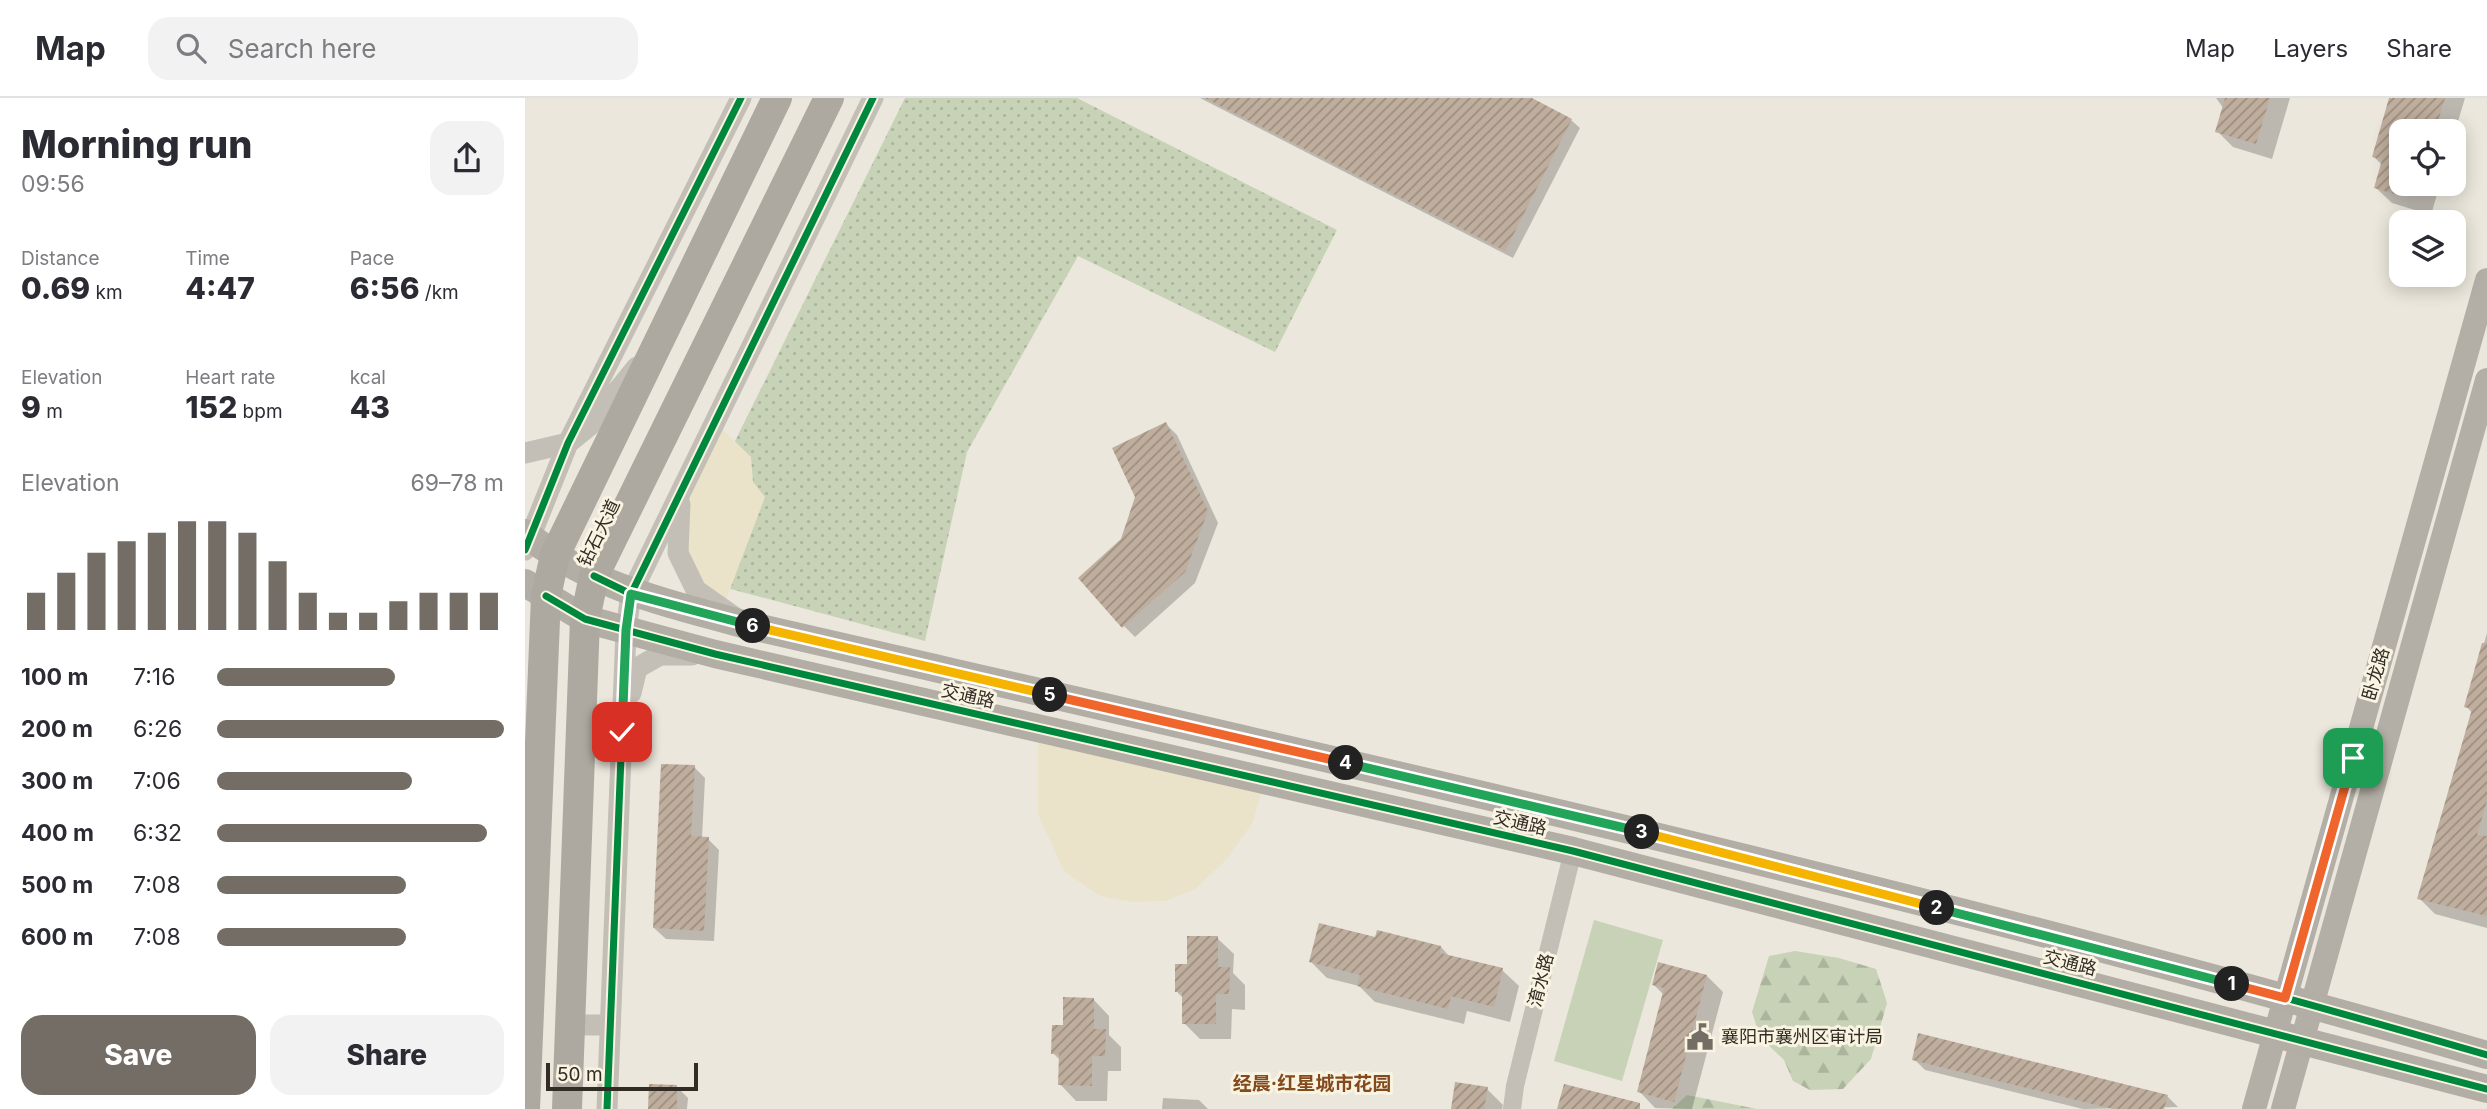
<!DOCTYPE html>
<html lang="en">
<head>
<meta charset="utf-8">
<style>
	:root { --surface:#fff; --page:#f2f2f3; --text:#2b2b33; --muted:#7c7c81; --line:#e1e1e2; --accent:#736d65 }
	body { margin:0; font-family:Inter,"Noto Sans SC",sans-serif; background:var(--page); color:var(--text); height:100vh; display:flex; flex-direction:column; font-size:26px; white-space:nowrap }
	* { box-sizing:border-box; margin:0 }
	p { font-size:23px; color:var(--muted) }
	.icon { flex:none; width:38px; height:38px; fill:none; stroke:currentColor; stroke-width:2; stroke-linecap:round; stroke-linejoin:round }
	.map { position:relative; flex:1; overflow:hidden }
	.side { display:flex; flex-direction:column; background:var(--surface); width:525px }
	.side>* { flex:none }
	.tools { position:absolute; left:1864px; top:21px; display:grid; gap:14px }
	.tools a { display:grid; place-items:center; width:77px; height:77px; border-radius:14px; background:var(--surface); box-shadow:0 4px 18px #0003; font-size:35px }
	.scale { position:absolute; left:21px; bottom:18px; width:152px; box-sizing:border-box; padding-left:7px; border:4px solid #332c25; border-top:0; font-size:19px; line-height:24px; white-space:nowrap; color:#332c25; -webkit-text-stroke:5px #f9f3e2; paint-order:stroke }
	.pin { position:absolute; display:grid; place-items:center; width:60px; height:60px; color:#fff; margin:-30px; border-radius:14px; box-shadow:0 4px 10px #0006 }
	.km { position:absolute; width:35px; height:35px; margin:-18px; border-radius:50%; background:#222; color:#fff; font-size:19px; line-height:35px; text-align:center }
	.round { display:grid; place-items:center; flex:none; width:74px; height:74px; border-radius:21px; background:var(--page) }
	.overview { display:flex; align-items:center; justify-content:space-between; height:119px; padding:0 21px }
	h1 { font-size:38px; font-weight:800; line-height:52px }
	.figures { display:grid; grid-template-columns:repeat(3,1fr); gap:10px; height:119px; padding:7px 21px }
	.figures div { display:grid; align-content:center }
	.figures b { font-size:30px; font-weight:800 }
	.figures small { font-size:19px; font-weight:400 }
	.figures p { font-size:19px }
	.chart { height:196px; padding:14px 21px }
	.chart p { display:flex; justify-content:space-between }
	.chart svg { width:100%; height:126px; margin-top:7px; stroke:var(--accent); stroke-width:6 }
	.action { display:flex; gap:14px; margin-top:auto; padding:14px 21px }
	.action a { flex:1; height:80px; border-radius:21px; background:var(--accent); color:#fff; font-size:28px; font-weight:800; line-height:80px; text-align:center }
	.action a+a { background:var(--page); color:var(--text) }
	ul { padding:0 21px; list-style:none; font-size:23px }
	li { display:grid; grid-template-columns:112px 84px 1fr; align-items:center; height:52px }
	li i { height:18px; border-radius:9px; background:var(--accent) }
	header { display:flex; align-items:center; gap:42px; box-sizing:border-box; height:98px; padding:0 35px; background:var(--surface); border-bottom:2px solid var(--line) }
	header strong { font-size:33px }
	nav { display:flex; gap:38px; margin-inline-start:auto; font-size:24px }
	.search { width:490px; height:63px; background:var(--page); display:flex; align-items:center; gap:18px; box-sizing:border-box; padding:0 24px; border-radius:21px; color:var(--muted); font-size:26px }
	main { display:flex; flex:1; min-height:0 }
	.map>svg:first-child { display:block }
	.grass { fill:#c7d2b6 }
	.forest { fill:url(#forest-firs) }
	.park { fill:url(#park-dots) }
	.plaza { fill:#eae3ca }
	.shadow { fill:#0003 }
	.building { fill:url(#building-hatch) }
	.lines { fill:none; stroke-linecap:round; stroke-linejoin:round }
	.minor { stroke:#c3bfb6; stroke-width:18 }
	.tertiary { stroke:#c3bfb6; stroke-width:21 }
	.secondary { stroke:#b4afa6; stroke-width:24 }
	.primary { stroke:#b2ada5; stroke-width:28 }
	.trunk { stroke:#aea9a0; stroke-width:30 }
	.cycleway-casing { stroke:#f9f3e2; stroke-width:11 }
	.cycleway { stroke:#00873e; stroke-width:7 }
	.split-1-casing { stroke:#fff; stroke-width:14 }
	.split-2-casing { stroke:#fff; stroke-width:14 }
	.split-3-casing { stroke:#fff; stroke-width:14 }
	.split-4-casing { stroke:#fff; stroke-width:14 }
	.split-5-casing { stroke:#fff; stroke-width:14 }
	.split-6-casing { stroke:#fff; stroke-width:14 }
	.split-7-casing { stroke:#fff; stroke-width:14 }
	.split-1 { stroke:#f0652b; stroke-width:9 }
	.split-2 { stroke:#22a559; stroke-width:9 }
	.split-3 { stroke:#f5b400; stroke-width:9 }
	.split-4 { stroke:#22a559; stroke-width:9 }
	.split-5 { stroke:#f0652b; stroke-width:9 }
	.split-6 { stroke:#f5b400; stroke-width:9 }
	.split-7 { stroke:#22a559; stroke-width:9 }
	.labels { text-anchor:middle; stroke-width:6; stroke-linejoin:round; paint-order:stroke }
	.street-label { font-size:18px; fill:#332c25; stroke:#f9f3e2 }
	.poi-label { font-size:18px; fill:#332c25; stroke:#f9f3e2; text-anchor:start }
	.neighbourhood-label { font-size:19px; font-weight:bold; fill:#834a1d; stroke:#f9f3e2 }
</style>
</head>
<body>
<header>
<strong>Map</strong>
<div class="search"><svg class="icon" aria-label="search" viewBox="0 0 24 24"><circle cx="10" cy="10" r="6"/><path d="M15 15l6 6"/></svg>Search here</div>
<nav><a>Map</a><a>Layers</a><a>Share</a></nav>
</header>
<main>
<section class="side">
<div class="overview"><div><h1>Morning run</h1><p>09:56</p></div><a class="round"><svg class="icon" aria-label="share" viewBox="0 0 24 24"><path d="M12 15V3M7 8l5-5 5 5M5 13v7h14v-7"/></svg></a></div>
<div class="figures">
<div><p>Distance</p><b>0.69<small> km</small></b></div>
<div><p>Time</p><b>4:47</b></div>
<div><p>Pace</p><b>6:56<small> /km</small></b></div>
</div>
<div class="figures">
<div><p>Elevation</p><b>9<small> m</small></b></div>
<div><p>Heart rate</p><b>152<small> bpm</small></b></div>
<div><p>kcal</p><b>43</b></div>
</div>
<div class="chart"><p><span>Elevation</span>69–78 m</p>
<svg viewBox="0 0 160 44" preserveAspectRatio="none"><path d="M5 44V31M15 44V24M25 44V17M35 44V13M45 44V10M55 44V6M65 44V6M75 44V10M85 44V20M95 44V31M105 44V38M115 44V38M125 44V34M135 44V31M145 44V31M155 44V31"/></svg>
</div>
<ul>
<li><b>100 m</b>7:16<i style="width:62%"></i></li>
<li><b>200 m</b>6:26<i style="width:100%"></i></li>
<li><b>300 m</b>7:06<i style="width:68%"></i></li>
<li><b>400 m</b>6:32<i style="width:94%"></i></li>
<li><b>500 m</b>7:08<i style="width:66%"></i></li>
<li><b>600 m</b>7:08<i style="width:66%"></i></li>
</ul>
<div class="action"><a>Save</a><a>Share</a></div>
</section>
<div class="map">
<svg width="1962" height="1011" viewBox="0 0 1962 1011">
	<defs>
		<pattern id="forest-firs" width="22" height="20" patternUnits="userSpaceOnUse" patternTransform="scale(1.75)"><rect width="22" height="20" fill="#c7d2b6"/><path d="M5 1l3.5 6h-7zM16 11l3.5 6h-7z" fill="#abb49c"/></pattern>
		<pattern id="park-dots" width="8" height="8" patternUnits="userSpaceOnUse" patternTransform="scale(1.75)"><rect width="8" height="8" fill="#c7d2b6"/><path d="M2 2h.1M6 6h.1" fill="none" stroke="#abb49c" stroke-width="1.8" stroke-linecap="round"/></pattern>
		<pattern id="building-hatch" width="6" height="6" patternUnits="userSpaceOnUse" patternTransform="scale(1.75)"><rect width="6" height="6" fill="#bfae9d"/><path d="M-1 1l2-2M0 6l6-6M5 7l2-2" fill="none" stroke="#9c8e80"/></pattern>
	</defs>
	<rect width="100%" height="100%" fill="#ebe7dc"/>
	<path class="grass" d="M 1069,822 L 1138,842 L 1097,983 L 1029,963 Z"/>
	<g class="forest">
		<path d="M 1270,853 L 1314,860 L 1351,871 L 1362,905 L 1346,961 L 1318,991 L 1285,992 L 1268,983 L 1259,962 L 1235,939 L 1227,914 L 1244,858 Z"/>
		<path d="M 1162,997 L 1232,1011 L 1147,1011 Z"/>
	</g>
	<path class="park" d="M 380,0 L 552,0 L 812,132 L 750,254 L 553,158 L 442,354 L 400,543 L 202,490 L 164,436 Z"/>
	<g class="plaza">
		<path d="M 190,324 L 226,359 L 228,384 L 240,399 L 198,510 L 171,492 L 152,418 Z"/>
		<path d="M 513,630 L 740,682 L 728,724 L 702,761 L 670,791 L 640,803 L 608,804 L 575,798 L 539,773 L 513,716 Z"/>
	</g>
	<g class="shadow">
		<path d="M 675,0 L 1003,0 L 1046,22 L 1055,30 L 988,160 Z"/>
		<path d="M 1691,0 L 1765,0 L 1747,61 L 1708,49 L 1692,33 L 1699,11 Z"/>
		<path d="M 1866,0 L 1940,0 L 1928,40 L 1928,33 L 1876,33 L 1876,86 L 1915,86 L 1906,117 L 1867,105 L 1850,89 L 1857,67 L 1849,59 Z"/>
		<path d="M 641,326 L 652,337 L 693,425 L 670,485 L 610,539 L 599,528 Z"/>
		<path d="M 1962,535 L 1962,830 L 1910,816 L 1894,800 L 1947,615 L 1941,608 Z"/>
		<path d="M 169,669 L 180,680 L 177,740 L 183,741 L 194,752 L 189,843 L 141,841 L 129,830 Z"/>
		<path d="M 692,840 L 709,856 L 708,875 L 720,887 L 720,912 L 707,911 L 706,941 L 675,941 L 659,925 L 659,901 L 652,894 L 663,868 Z"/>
		<path d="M 851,841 L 916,849 L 925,859 L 977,872 L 994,888 L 985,924 L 942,913 L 939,926 L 850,904 L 834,888 L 802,880 L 786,864 Z"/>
		<path d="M 1182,878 L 1198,894 L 1167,1011 L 1130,1010 L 1114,993 L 1139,897 L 1129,887 Z"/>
		<path d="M 568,901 L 584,918 L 584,937 L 596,949 L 596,973 L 583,973 L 582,1003 L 551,1003 L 535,986 L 535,962 L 528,955 L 540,929 Z"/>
		<path d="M 1389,961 L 1642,998 L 1653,1009 L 1558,1011 L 1400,972 Z"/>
		<path d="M 152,989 L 163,1000 L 162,1011 L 125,1011 Z"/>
		<path d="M 962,991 L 978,1007 L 977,1011 L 928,1011 Z"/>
		<path d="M 638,1000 L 674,1002 L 683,1011 L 637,1011 Z"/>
	</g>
	<g class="building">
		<path d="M 680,0 L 1007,0 L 1047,21 L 980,153 Z"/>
		<path d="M 1700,0 L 1745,0 L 1731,46 L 1690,34 Z"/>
		<path d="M 1864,0 L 1920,0 L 1910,33 L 1876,33 L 1876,98 L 1849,90 L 1857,62 L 1847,59 Z"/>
		<path d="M 641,324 L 683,413 L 660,474 L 597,530 L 553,480 L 596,441 L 610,399 L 587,350 Z"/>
		<path d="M 1957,545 L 1962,545 L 1962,703 L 1952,737 L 1962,738 L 1962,818 L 1892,801 L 1947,611 L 1939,609 Z"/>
		<path d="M 136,666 L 170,667 L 166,738 L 184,739 L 179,833 L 128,830 Z"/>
		<path d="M 794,825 L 850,839 L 852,832 L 916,848 L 915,855 L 978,870 L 969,909 L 926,898 L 923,911 L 832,888 L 835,877 L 784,864 Z"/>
		<path d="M 662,838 L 693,838 L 693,869 L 705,869 L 704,896 L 691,896 L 691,926 L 657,926 L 657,894 L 650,894 L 650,866 L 662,866 Z"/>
		<path d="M 1133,864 L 1182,877 L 1149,1004 L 1112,994 L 1139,890 L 1127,887 Z"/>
		<path d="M 538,899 L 569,900 L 569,931 L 581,931 L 580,958 L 567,958 L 567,988 L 533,987 L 534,956 L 526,956 L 527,927 L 538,927 Z"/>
		<path d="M 1393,935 L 1643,997 L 1639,1011 L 1588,1011 L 1387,962 Z"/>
		<path d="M 930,984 L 963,989 L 959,1011 L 926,1011 Z"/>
		<path d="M 124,986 L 152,987 L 152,1011 L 123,1011 Z"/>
		<path d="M 1039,986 L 1115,1005 L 1115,1011 L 1032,1011 Z"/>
	</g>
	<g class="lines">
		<path class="minor" d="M 987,1011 L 990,988 L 1048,753"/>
		<g class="tertiary">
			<path d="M 0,355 L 43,345 L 64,328 L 112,269"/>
			<path d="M 155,406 L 153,455 L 171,492 L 208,518"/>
			<path d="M 0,452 L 43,345 L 216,0"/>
			<path d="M 106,595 L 112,570 L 135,557 L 167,557"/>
			<path d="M 45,927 L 85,927"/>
			<path d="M 82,1011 L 101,532 L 106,496 L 348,0"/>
		</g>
		<g class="secondary">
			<path d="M 1729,1011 L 1962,182"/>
			<path d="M 1758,1011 L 1962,282"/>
		</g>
		<g class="primary">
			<path d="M 0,435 C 66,489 141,505 222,527 C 804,661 1388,790 1962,957"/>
			<path d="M 0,485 L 60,521 L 190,556 L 1048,753 L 1962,991"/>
		</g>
		<g class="trunk">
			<path d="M 0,1011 L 21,498 L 30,457 L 252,0"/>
			<path d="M 42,1011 L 60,521 L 69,478 L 304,0"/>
		</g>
		<defs>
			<g id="cycleway">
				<path d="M 0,452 L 43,345 L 216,0"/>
				<path d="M 69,478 L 106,496 L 222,527 C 804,661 1388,790 1962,957"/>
				<path d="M 21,498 L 60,521 L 190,556 L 1048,753 L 1962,991"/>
				<path d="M 82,1011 L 101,532 L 106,496 L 348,0"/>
			</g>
		</defs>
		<use href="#cycleway" class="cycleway-casing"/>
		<use href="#cycleway" class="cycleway"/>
	</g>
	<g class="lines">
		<defs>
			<path id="split-1" d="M 1707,886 L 1760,900 L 1828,660"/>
			<path id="split-2" d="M 1412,810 L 1707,886"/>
			<path id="split-3" d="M 1117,734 L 1412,810"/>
			<path id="split-4" d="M 821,665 L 1117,734"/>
			<path id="split-5" d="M 525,597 L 821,665"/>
			<path id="split-6" d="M 228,528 L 525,597"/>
			<path id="split-7" d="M 97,634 L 101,532 L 106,496 L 228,528"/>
		</defs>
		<use href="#split-1" class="split-1-casing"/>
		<use href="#split-2" class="split-2-casing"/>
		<use href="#split-3" class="split-3-casing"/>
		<use href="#split-4" class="split-4-casing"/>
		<use href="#split-5" class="split-5-casing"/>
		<use href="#split-6" class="split-6-casing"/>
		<use href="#split-7" class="split-7-casing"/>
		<use href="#split-1" class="split-1"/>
		<use href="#split-2" class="split-2"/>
		<use href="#split-3" class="split-3"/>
		<use href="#split-4" class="split-4"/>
		<use href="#split-5" class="split-5"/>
		<use href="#split-6" class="split-6"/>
		<use href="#split-7" class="split-7"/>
	</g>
	<defs>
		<symbol id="civic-bare" viewBox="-9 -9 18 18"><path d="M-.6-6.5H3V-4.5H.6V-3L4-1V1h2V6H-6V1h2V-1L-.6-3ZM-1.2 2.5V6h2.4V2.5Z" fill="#736d65" stroke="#f9f3e2" stroke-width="2.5" paint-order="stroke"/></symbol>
	</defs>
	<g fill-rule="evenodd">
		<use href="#civic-bare" x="1156" y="920" width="38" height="38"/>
	</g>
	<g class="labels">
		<g class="street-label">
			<text transform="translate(74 435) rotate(-64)" y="6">钻石大道</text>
			<text transform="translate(1851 576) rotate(-74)" y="6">卧龙路</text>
			<text transform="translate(443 598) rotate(13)" y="6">交通路</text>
			<text transform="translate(995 725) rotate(13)" y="6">交通路</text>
			<text transform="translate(1545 865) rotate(14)" y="6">交通路</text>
			<text transform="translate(1016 882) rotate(-76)" y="6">淯水路</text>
		</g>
		<g class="poi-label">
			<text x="1196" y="945">襄阳市襄州区审计局</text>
		</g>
		<g class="neighbourhood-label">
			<text x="787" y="992">经晨·红星城市花园</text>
		</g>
	</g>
</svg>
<div class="tools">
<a><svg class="icon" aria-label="locate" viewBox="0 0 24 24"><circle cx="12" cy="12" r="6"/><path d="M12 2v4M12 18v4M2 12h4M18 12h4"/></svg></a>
<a><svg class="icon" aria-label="layers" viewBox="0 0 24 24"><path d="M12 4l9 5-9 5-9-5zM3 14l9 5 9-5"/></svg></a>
</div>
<div class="scale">50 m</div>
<div class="pin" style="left:1828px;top:660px;background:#1e9e55"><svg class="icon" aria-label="arrive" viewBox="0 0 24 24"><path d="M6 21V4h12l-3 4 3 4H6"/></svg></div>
<div class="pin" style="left:97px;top:634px;background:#d93025"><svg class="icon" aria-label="check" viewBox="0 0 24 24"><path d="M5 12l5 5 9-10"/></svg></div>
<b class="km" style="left:1707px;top:886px">1</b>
<b class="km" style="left:1412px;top:810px">2</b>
<b class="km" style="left:1117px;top:734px">3</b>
<b class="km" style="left:821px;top:665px">4</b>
<b class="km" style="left:525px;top:597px">5</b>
<b class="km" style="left:228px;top:528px">6</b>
</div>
</main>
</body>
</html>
